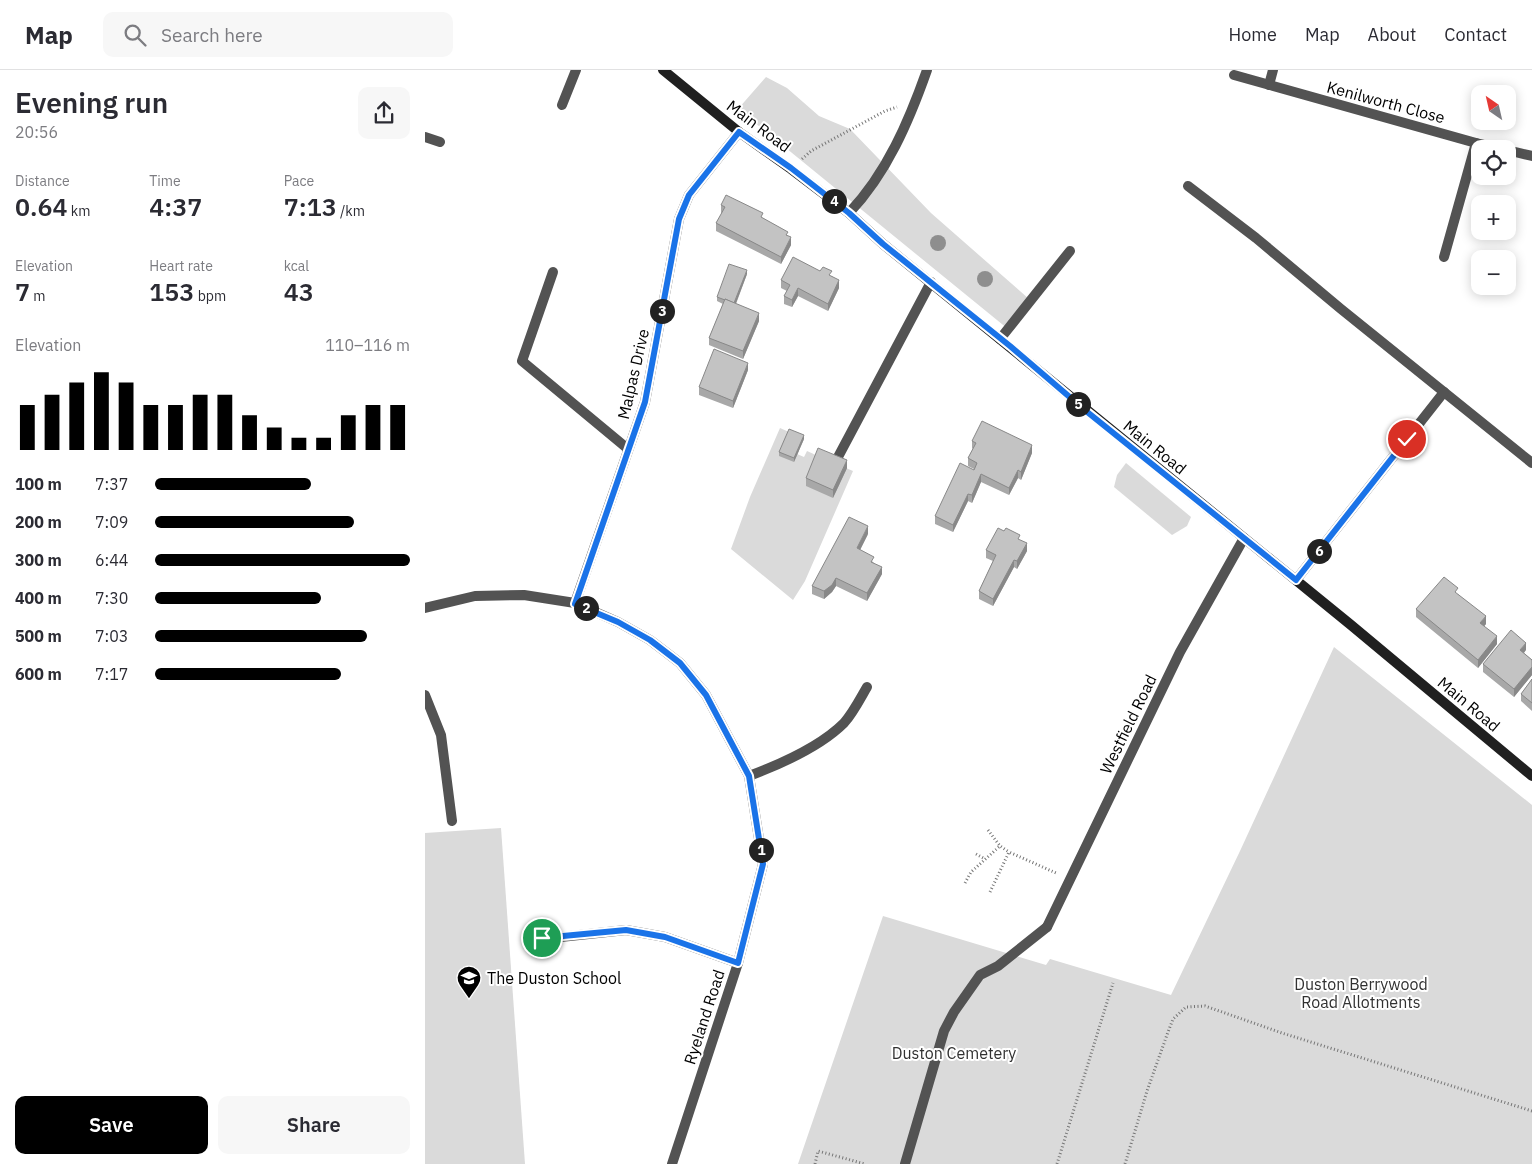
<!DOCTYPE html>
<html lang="en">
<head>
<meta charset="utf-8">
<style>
	:root { --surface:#fff; --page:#f7f7f7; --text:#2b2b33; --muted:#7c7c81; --line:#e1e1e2; --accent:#000 }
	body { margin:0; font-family:"IBM Plex Sans",sans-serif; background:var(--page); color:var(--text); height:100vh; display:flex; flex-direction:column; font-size:19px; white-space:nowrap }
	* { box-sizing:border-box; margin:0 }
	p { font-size:16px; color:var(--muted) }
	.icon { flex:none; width:28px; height:28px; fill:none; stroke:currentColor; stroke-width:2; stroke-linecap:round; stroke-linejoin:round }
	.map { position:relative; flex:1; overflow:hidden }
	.panel { display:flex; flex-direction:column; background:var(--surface); width:425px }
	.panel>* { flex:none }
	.needle { width:32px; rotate:326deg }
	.controls { position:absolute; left:1046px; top:15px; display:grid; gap:10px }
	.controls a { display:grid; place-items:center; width:45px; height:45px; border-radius:10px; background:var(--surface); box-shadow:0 2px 12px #0003; font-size:25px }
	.pin { position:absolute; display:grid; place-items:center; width:42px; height:42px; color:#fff; margin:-21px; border:2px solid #fff; border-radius:50%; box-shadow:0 1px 5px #0007 }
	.km { position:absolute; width:25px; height:25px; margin:-12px; border-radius:50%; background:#222; color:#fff; font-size:14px; line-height:25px; text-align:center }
	.round { display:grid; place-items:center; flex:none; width:52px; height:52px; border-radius:10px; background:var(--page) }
	.summary { display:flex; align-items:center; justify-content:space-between; height:85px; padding:0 15px }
	h1 { font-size:28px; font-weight:600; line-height:38px }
	.metrics { display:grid; grid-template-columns:repeat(3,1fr); gap:8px; height:85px; padding:5px 15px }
	.metrics div { display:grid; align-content:center }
	.metrics b { font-size:25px; font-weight:600 }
	.metrics small { font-size:14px; font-weight:400 }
	.metrics p { font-size:14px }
	.chart { height:140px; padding:10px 15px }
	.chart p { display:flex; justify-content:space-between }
	.chart svg { width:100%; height:90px; margin-top:5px; stroke:var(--accent); stroke-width:6 }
	.action { display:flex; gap:10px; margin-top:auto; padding:10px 15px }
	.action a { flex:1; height:58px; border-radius:10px; background:var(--accent); color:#fff; font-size:20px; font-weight:600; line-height:58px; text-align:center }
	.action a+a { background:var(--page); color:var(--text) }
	ul { padding:0 15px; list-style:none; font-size:16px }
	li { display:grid; grid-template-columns:80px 60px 1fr; align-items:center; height:38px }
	li i { height:12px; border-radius:6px; background:var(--accent) }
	header { display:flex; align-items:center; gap:30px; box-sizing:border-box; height:70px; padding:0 25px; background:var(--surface); border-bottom:1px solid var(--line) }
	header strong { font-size:24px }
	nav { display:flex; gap:28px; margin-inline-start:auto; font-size:18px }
	.search { width:350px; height:45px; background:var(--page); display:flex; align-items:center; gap:12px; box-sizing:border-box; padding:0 18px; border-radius:10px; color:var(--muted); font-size:19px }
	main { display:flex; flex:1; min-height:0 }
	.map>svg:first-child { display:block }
	.green { fill:#dadada }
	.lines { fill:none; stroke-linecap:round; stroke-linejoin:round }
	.path { stroke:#757575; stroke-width:3; stroke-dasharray:1 2.5; stroke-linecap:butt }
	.lane { stroke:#535353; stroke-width:10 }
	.street { stroke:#535353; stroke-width:10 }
	.secondary { stroke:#202020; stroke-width:10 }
	.tree { fill:#8e8e8e }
	.wall { fill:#a8a8a8 }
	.shaded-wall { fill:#888 }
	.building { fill:#c3c3c3; stroke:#888 }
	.route-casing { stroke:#fff; stroke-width:10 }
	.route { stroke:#1a73e8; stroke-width:6 }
	.labels { text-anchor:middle; stroke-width:4; stroke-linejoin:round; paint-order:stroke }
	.street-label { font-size:16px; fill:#000; stroke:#fff }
	.poi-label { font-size:16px; fill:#000; stroke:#fff; text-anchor:start }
	.park-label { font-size:16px; fill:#313131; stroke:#fff }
</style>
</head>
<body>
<header>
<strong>Map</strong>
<div class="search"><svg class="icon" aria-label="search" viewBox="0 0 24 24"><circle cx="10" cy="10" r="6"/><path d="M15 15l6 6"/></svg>Search here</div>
<nav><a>Home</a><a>Map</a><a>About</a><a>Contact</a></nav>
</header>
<main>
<section class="panel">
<div class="summary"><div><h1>Evening run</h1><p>20:56</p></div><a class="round"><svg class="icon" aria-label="share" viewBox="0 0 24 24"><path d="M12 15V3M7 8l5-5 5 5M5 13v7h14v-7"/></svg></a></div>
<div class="metrics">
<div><p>Distance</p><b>0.64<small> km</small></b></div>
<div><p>Time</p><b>4:37</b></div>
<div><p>Pace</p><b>7:13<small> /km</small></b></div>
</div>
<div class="metrics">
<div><p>Elevation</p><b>7<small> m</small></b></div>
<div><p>Heart rate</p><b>153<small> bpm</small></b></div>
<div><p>kcal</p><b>43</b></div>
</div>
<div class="chart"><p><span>Elevation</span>110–116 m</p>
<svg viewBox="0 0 160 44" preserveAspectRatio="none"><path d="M5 44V22M15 44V17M25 44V11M35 44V6M45 44V11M55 44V22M65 44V22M75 44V17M85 44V17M95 44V27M105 44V33M115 44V38M125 44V38M135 44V27M145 44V22M155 44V22"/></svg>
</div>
<ul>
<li><b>100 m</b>7:37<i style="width:61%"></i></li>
<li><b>200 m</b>7:09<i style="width:78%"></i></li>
<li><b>300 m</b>6:44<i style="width:100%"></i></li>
<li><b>400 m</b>7:30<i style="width:65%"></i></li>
<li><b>500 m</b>7:03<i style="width:83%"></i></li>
<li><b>600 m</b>7:17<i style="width:73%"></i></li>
</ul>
<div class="action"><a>Save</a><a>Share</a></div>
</section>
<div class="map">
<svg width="1107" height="1094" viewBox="0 0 1107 1094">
	<rect width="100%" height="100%" fill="#fff"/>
	<g class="green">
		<path d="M 341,7 L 362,18 L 394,46 L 425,59 L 506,143 L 604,229 L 583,259 L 313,39 Z"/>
		<path d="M 355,358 L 364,362 L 369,392 L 372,384 L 379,387 L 382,381 L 393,386 L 408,428 L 421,398 L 428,401 L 380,511 L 368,530 L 306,479 L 325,427 Z"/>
		<path d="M 701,393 L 766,447 L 762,456 L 747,465 L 689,417 L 692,405 Z"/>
		<path d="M 909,577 L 1107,735 L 1107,1094 L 373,1094 L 458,846 L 621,895 L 625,889 L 746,925 L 815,781 Z"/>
		<path d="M 76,758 L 100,1094 L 0,1094 L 0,763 Z"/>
	</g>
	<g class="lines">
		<g class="path">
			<path d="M 377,89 L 386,81 L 460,41 L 472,37"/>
			<path d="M 563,760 L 575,776"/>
			<path d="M 551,784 L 560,789"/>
			<path d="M 540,813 L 546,802 L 575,776 L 584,782"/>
			<path d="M 565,822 L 584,782 L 631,803"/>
			<path d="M 390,1094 L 393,1081 L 440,1094"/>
			<path d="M 632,1094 L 688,913"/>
			<path d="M 700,1094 L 722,1021 L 743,962 L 748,949 L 761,937 L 780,936 L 857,963 L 1107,1041"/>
		</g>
		<g class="lane">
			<path d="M 844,15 L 848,0"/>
			<path d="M 0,67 L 15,72"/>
			<path d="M 763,116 L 831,168 L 916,239 L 1107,393"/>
			<path d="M 128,202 L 97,291 L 203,379"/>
			<path d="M 575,269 L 645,181"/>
			<path d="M 413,387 L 506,212"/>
			<path d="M 871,510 L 1019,322"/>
			<path d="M 480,1094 L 519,961 L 529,942 L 555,905 L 573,896 L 622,857"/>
		</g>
		<g class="street">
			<path d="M 809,5 L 1051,73 L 1077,79"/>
			<path d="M 137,35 L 151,0"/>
			<path d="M 1082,80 L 1107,86"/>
			<path d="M 424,143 C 462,103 484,51 502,0"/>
			<path d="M 1019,187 L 1051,73"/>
			<path d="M 150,533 L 220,332 L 254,149 L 264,125 L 314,62"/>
			<path d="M 0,538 L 50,526 L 99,525 L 150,533 L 193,552 L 225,570 L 255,593 L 281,625 L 324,706 L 338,794 L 313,893 L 247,1094"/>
			<path d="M 0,625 L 16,665 L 27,751"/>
			<path d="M 324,706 C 356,694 395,677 419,653 C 428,643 435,629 442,617"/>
			<path d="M 622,857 L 755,582 L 819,468"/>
			<path d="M 117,869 L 201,860 L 240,867 L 313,893"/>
		</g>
		<path class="secondary" d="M 238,0 L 314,62 L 366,99 L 424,143 L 458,174 L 926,555 L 1107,706"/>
	</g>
	<g class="tree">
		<circle cx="513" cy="173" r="8"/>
		<circle cx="560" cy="209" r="8"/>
	</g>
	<g class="wall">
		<path d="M 296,135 L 338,148 L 363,166 L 366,175 L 356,194 L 291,161 L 291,153 L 297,143 L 296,143 Z"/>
		<path d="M 322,204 L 311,234 L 334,251 L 318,289 L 284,275 L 284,268 L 298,234 L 292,231 L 292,227 Z"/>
		<path d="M 407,206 L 414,218 L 403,241 L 373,226 L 367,237 L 359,234 L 359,226 L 362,221 L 356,218 L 356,210 Z"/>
		<path d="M 323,300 L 308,338 L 274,325 L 274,317 Z"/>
		<path d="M 379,369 L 369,392 L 354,386 L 354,382 Z"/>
		<path d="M 547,371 L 607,383 L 596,410 L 593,408 L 584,425 L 556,412 L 547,433 L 543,431 L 528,462 L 510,454 L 510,446 L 549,399 L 543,396 L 543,388 L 548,379 L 547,378 Z"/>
		<path d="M 422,398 L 408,428 L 381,416 L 381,408 Z"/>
		<path d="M 443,464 L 435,480 L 449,493 L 457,504 L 442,531 L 411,516 L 407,522 L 399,529 L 387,524 L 387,516 Z"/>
		<path d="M 595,470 L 602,481 L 592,499 L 589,497 L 568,536 L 554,529 L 554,521 L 568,491 L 561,488 L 561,480 Z"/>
		<path d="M 1033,524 L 1061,554 L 1059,556 L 1072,574 L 1053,598 L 991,547 L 991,539 Z"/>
		<path d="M 1101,580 L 1099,583 L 1107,590 L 1107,605 L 1089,627 L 1058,602 L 1058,594 Z"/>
		<path d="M 1107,609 L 1107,641 L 1096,631 L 1096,624 Z"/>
	</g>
	<g class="shaded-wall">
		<path d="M 366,167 L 366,175 L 356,194 L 356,187 Z"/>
		<path d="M 322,200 L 322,204 L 309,238 L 309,234 Z"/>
		<path d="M 414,210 L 414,218 L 403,241 L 403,234 Z"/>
		<path d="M 373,218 L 373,226 L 367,237 L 367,230 Z"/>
		<path d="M 334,243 L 334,251 L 318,289 L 318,281 Z"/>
		<path d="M 323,293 L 323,300 L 308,338 L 308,331 Z"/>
		<path d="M 379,365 L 379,369 L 369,392 L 369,388 Z"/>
		<path d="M 607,375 L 607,383 L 596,410 L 596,402 Z"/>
		<path d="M 422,390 L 422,398 L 408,428 L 408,420 Z"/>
		<path d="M 593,400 L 593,408 L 584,425 L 584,418 Z"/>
		<path d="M 556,404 L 556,412 L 547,433 L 547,425 Z"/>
		<path d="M 543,424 L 543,431 L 528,462 L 528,455 Z"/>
		<path d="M 443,456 L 443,464 L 432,486 L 432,478 Z"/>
		<path d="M 602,473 L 602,481 L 592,499 L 592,491 Z"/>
		<path d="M 589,490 L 589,497 L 568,536 L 568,529 Z"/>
		<path d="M 457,497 L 457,504 L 442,531 L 442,523 Z"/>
		<path d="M 411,508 L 411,516 L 407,522 L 399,529 L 399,521 Z"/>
		<path d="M 1061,546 L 1061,554 L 1055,561 L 1055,553 Z"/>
		<path d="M 1072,566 L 1072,574 L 1053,598 L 1053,590 Z"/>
		<path d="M 1101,573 L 1101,580 L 1095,587 L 1095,580 Z"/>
		<path d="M 1107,597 L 1107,605 L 1089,627 L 1089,619 Z"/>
	</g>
	<g class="building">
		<path d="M 301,125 L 338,143 L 336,147 L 363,162 L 361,165 L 366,167 L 356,187 L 291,153 L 300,137 L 296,135 Z"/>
		<path d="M 368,187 L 395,201 L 398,197 L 407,201 L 404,205 L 414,210 L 403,234 L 373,218 L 367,230 L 359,226 L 365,215 L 356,210 Z"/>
		<path d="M 304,194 L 322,200 L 309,233 L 300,229 L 300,230 L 292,227 Z"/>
		<path d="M 300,229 L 334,243 L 318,281 L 284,268 Z"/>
		<path d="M 289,279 L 323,293 L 308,331 L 274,317 Z"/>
		<path d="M 557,351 L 607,375 L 596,402 L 593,400 L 584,418 L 556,404 L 547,425 L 543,424 L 528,455 L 510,446 L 535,393 L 549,400 L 552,393 L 543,388 L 551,373 L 547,371 Z"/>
		<path d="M 364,359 L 379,365 L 369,388 L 354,382 Z"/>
		<path d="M 393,378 L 422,390 L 408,420 L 381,408 Z"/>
		<path d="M 424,447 L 443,456 L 432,478 L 449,487 L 446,492 L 457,497 L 442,523 L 411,508 L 407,515 L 399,521 L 387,516 Z"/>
		<path d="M 573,458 L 579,461 L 581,458 L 595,465 L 593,469 L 602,473 L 592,491 L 589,490 L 568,529 L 554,521 L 571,485 L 561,480 Z"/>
		<path d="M 1019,507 L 1033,518 L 1030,522 L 1061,546 L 1055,553 L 1072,566 L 1053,590 L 991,539 Z"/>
		<path d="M 1086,560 L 1101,573 L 1095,580 L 1107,590 L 1107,597 L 1089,619 L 1058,594 Z"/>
		<path d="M 1107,609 L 1107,633 L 1096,624 Z"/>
	</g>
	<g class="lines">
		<defs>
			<path id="route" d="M 117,868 L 201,860 L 240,867 L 313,893 L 338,794 L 324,706 L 281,625 L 255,593 L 225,570 L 193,552 L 150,534 L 220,332 L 254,149 L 264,125 L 314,62 L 366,98 L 424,143 L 458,174 L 585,276 L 661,341 L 871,510 L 982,369"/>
		</defs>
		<use href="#route" class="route-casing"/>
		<use href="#route" class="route"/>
	</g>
	<defs>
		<symbol id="school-pin" viewBox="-11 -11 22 30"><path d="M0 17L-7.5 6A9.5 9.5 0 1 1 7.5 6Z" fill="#000" stroke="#fff"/><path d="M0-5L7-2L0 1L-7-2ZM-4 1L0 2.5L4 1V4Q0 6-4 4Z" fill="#fff"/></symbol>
	</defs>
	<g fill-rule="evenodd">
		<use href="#school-pin" x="30" y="894" width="28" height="38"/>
	</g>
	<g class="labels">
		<g class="street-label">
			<text transform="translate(961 32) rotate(15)" y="6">Kenilworth Close</text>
			<text transform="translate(334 56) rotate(37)" y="6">Main Road</text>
			<text transform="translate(208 304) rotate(-77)" y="6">Malpas Drive</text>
			<text transform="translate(730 377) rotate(39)" y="6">Main Road</text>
			<text transform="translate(1044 634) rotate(40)" y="6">Main Road</text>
			<text transform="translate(703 654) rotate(-64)" y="6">Westfield Road</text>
			<text transform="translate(279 947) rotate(-72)" y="6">Ryeland Road</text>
		</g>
		<g class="poi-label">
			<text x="62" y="914">The Duston School</text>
		</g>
		<g class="park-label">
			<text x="936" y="920">Duston Berrywood<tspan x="936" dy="18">Road Allotments</tspan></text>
			<text x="529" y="989">Duston Cemetery</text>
		</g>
	</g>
</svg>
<div class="controls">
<a><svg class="needle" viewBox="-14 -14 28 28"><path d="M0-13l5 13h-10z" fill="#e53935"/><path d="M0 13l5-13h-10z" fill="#7c7c81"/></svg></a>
<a><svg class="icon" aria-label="locate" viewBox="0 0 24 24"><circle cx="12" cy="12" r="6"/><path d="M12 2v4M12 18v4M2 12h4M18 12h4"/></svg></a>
<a>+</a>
<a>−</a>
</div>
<div class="pin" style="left:117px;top:868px;background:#1e9e55"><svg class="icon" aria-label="arrive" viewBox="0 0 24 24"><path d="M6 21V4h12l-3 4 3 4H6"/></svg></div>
<div class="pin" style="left:982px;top:369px;background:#d93025"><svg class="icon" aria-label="check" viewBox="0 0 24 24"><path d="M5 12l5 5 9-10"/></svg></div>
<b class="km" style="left:336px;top:780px">1</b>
<b class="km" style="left:161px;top:538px">2</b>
<b class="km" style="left:237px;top:241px">3</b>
<b class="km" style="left:409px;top:131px">4</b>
<b class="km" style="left:653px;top:334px">5</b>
<b class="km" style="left:894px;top:481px">6</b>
</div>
</main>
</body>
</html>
